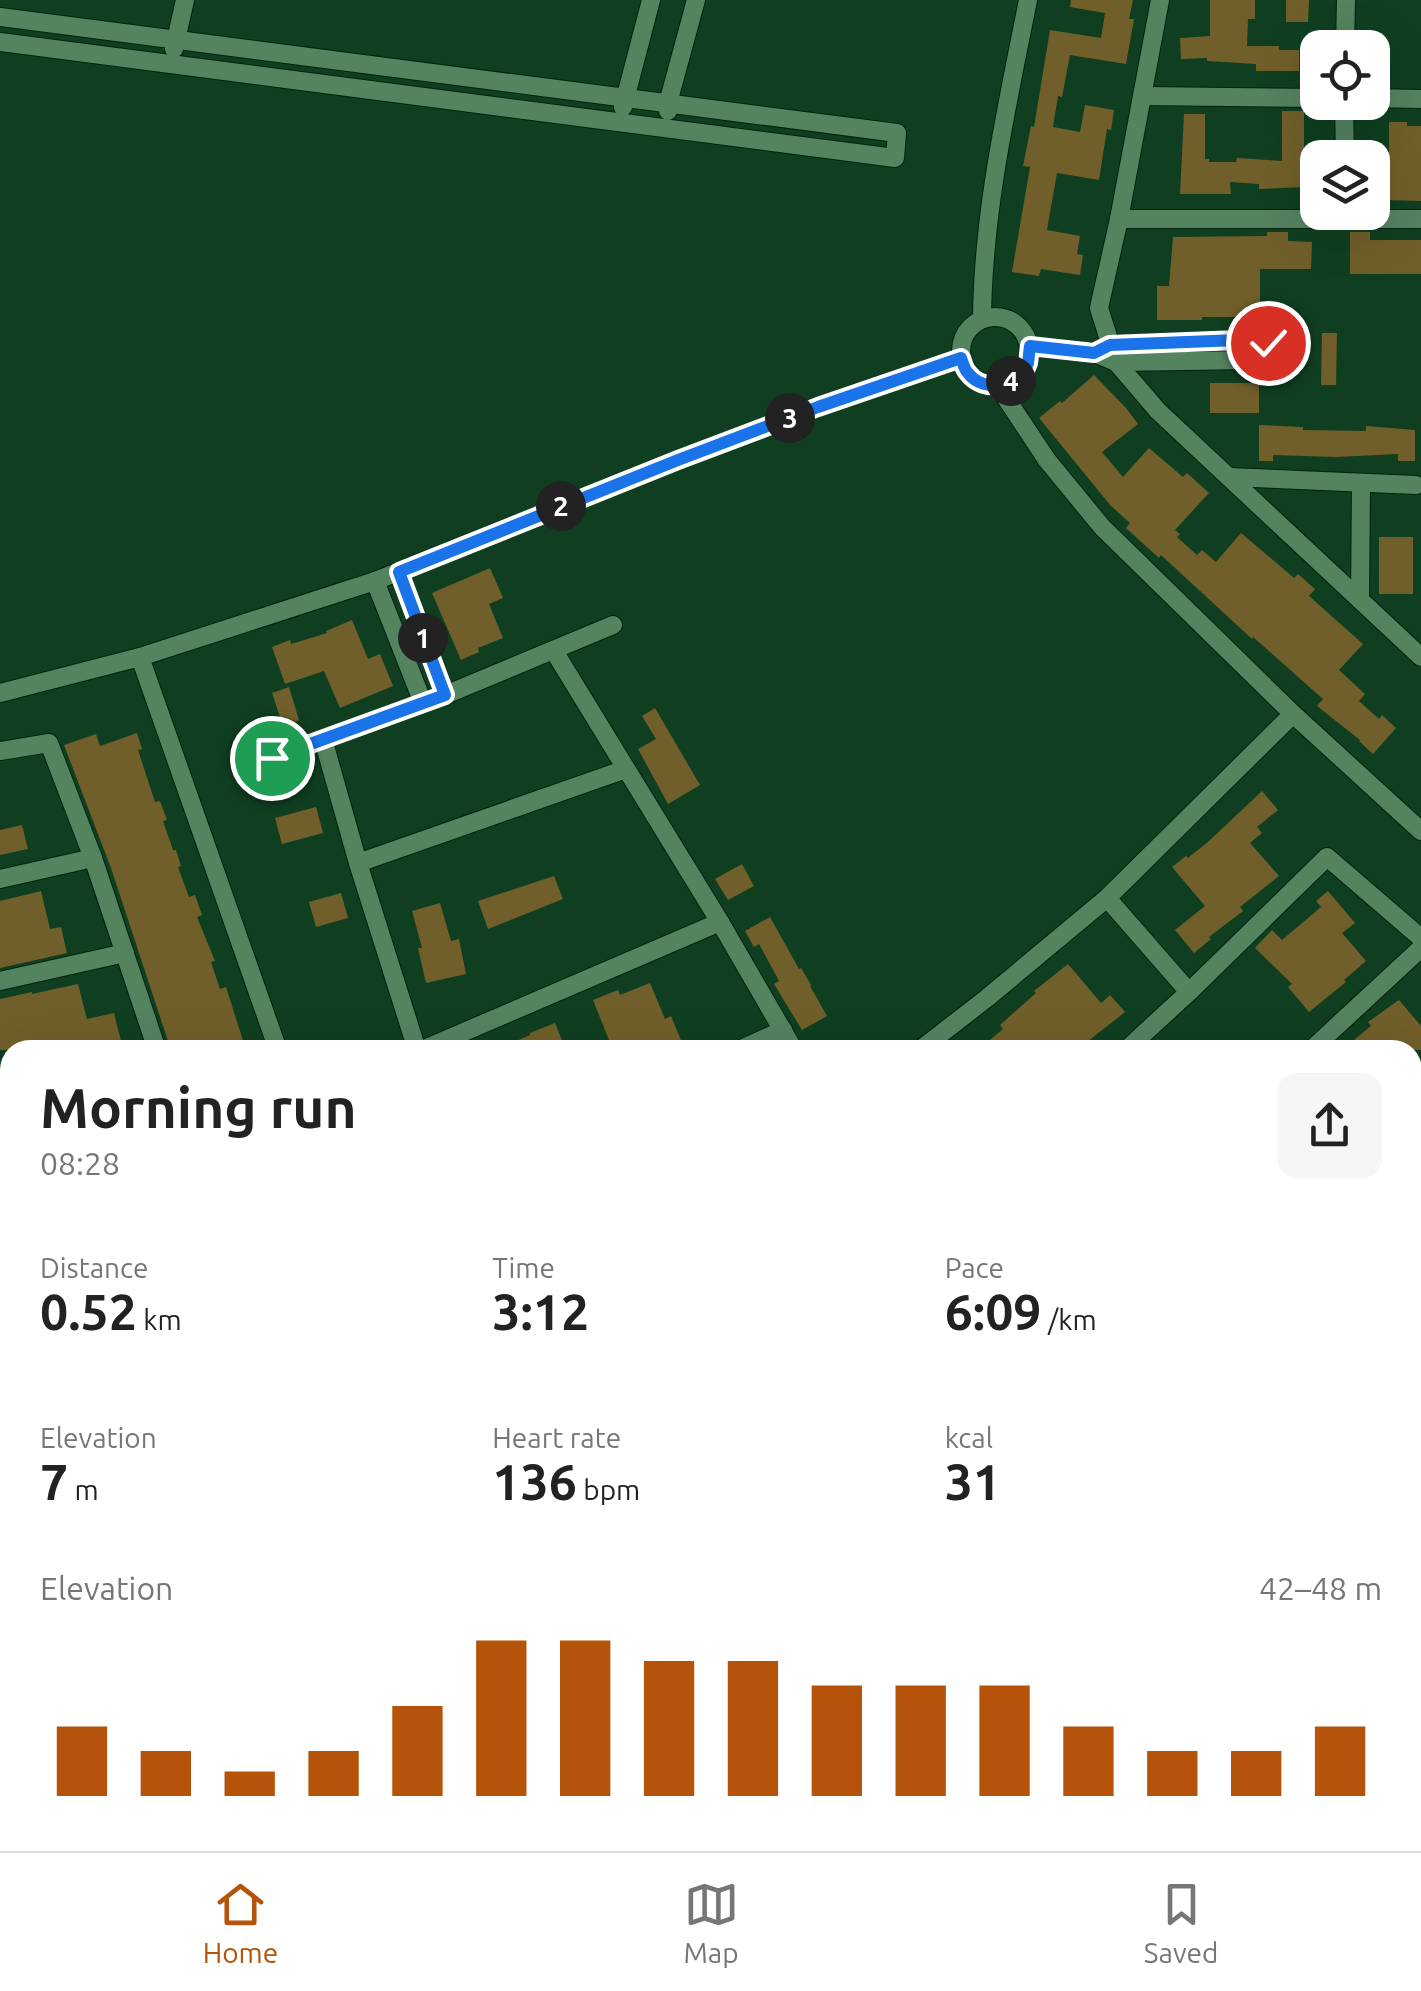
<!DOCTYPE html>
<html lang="en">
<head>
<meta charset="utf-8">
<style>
	:root { --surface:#fff; --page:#f6f6f6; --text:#222; --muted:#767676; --line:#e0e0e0; --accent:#b45309 }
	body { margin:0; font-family:Ubuntu,sans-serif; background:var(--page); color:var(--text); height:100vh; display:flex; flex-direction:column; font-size:38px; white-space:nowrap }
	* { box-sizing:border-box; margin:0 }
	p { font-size:32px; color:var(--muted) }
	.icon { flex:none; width:55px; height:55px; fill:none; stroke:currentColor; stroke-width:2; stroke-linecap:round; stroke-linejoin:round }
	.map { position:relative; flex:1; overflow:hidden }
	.drawer { position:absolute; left:0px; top:1040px; width:1422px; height:812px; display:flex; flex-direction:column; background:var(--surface); border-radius:30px 30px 0 0; box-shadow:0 10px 40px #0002 }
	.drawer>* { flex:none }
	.buttons { position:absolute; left:1300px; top:30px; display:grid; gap:20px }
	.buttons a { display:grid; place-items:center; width:90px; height:90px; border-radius:20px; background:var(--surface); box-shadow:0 10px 40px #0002; font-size:50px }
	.pin { position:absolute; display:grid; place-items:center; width:85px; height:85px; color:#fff; margin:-42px; border:5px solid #fff; border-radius:50%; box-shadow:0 2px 10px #0007 }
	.km { position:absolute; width:50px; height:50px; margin:-25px; border-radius:50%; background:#222; color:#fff; font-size:28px; line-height:50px; text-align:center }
	.round { display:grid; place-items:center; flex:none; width:105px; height:105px; border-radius:20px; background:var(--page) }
	.overview { display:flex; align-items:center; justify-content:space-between; height:170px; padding:0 40px }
	h1 { font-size:55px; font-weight:700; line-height:75px }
	.metrics { display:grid; grid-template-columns:repeat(3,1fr); gap:15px; height:170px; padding:10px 40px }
	.metrics div { display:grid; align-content:center }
	.metrics b { font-size:50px; font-weight:700 }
	.metrics small { font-size:28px; font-weight:400 }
	.metrics p { font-size:28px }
	.chart { height:280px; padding:20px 40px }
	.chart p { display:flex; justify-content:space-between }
	.chart svg { width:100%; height:180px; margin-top:10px; stroke:var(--accent); stroke-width:6 }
	.tabs { display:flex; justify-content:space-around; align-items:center; height:140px; border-top:2px solid var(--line); background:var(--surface); font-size:28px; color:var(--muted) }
	.tabs a { display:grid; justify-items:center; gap:5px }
	.tabs .current { color:var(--accent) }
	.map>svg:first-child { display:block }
	.building { fill:#705f2a }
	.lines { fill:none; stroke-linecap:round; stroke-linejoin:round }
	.minor-casing { stroke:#00240d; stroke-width:20 }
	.minor { stroke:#548360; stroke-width:18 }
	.route-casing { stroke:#fff; stroke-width:20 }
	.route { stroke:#1a73e8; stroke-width:12 }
</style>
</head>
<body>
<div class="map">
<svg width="1421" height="1851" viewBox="0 0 1421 1851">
	<rect width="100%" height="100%" fill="#0f3f20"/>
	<g class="building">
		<path d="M 1071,0 L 1133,0 L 1129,19 L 1134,19 L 1126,64 L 1070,55 L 1062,97 L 1058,96 L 1053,127 L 1080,132 L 1085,105 L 1114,110 L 1111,130 L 1107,129 L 1099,180 L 1057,173 L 1047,230 L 1080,236 L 1077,254 L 1083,255 L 1080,275 L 1041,269 L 1039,276 L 1012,272 L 1030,167 L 1023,166 L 1031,126 L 1034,127 L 1050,30 L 1101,38 L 1105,13 L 1070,7 Z"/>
		<path d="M 1210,0 L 1255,0 L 1255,19 L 1248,19 L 1247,46 L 1279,46 L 1279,50 L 1299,50 L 1299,71 L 1256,71 L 1256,64 L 1207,61 L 1207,58 L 1181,59 L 1180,38 L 1210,36 Z"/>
		<path d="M 1286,0 L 1309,0 L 1308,22 L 1286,22 Z"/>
		<path d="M 1282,111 L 1304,111 L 1304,187 L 1259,189 L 1259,184 L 1230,182 L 1231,194 L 1180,194 L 1184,114 L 1205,114 L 1205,159 L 1209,159 L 1209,162 L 1236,162 L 1237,158 L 1282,161 Z"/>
		<path d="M 1389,122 L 1407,122 L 1407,126 L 1421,126 L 1421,201 L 1382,200 L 1383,161 L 1389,161 Z"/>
		<path d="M 1267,232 L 1288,232 L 1288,241 L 1312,242 L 1311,269 L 1260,269 L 1260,320 L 1237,320 L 1237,317 L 1202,317 L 1202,320 L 1157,320 L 1157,286 L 1169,286 L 1173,237 L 1267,236 Z"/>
		<path d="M 1350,232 L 1370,232 L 1370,240 L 1421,240 L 1421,274 L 1350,274 Z"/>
		<path d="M 1322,333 L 1337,333 L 1336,385 L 1321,385 Z"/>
		<path d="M 1094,375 L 1126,408 L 1138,424 L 1102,452 L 1123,477 L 1149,448 L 1183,477 L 1187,473 L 1209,493 L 1175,530 L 1180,534 L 1177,537 L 1197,555 L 1202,550 L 1216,562 L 1241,533 L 1294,578 L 1298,574 L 1315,589 L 1309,596 L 1363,644 L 1339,670 L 1365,694 L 1359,701 L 1379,719 L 1382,715 L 1396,728 L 1373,754 L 1359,741 L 1360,740 L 1317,706 L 1323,699 L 1253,637 L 1252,639 L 1161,555 L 1159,558 L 1126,528 L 1130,523 L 1111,506 L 1039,418 L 1060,401 L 1062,403 Z"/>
		<rect x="1210" y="383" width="49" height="30"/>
		<path d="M 1259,425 L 1303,427 L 1303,430 L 1366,431 L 1366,426 L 1415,430 L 1415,461 L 1398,461 L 1398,454 L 1336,457 L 1273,455 L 1273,461 L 1259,461 Z"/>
		<rect x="1379" y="537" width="34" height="57"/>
		<path d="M 490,568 L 503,598 L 489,604 L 503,638 L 478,648 L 479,652 L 461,660 L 432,593 Z"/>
		<path d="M 352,620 L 368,659 L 380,654 L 393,686 L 340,708 L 324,671 L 285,684 L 272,647 L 290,640 L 291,644 L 327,633 L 326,631 Z"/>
		<path d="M 289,687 L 299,720 L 283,726 L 272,693 Z"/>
		<path d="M 655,708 L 700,785 L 668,804 L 638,749 L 656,739 L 642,716 Z"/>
		<path d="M 137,733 L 142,749 L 138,750 L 155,802 L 160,801 L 167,820 L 163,821 L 173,850 L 176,850 L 181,866 L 178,867 L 189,897 L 195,895 L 202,915 L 197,917 L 215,961 L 211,962 L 220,989 L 226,987 L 246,1050 L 214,1050 L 211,1043 L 189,1050 L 171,1050 L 111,868 L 64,745 L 96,734 L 100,746 Z"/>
		<path d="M 1262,791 L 1278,810 L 1257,827 L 1262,833 L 1250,843 L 1279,876 L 1240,907 L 1243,911 L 1209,937 L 1211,939 L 1194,953 L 1175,930 L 1205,906 L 1172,867 L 1186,856 L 1188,858 L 1209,841 Z"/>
		<path d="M 316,807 L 323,833 L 282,844 L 275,818 Z"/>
		<path d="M 22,825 L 28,849 L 0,855 L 0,830 Z"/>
		<path d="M 742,864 L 754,886 L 728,900 L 715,879 Z"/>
		<path d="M 554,876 L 563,899 L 488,929 L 478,901 Z"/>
		<path d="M 41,891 L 50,929 L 61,927 L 67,953 L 0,968 L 0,901 Z"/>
		<path d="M 1328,891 L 1355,923 L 1342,933 L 1366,961 L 1344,980 L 1346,982 L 1309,1012 L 1288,987 L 1292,984 L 1255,948 L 1272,930 L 1282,940 L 1321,907 L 1316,901 Z"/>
		<path d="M 341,893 L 348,918 L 316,927 L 309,902 Z"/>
		<path d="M 440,903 L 451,941 L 459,939 L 466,974 L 426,983 L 418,948 L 422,948 L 412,911 Z"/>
		<path d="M 770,917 L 799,969 L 801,968 L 811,985 L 810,986 L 827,1016 L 802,1030 L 774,984 L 779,981 L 759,944 L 754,947 L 745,931 Z"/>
		<path d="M 1068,964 L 1101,1003 L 1110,995 L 1125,1012 L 1087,1042 L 1093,1050 L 978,1050 L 1003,1029 L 1000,1025 L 1036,993 L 1034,991 Z"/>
		<path d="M 650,983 L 665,1019 L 671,1016 L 685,1050 L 613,1050 L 593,1000 L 618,990 L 620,995 Z"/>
		<path d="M 78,984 L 87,1019 L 114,1013 L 121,1041 L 95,1048 L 94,1042 L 63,1050 L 0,1050 L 0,999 L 32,992 L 32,994 Z"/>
		<path d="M 1399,1000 L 1421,1026 L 1421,1050 L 1342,1050 L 1371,1026 L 1368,1022 Z"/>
		<path d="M 555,1023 L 566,1050 L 495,1050 L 530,1035 L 530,1033 Z"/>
	</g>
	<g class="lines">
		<defs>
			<g id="minor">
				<path d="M 1160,0 L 1119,219 L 1099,308 L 1116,362 L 1158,411 L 1421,657"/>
				<path d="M 0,17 L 897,133 L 895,158 L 0,42"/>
				<path d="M 1345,48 L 1346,0"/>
				<path d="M 174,49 L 185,0"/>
				<path d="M 1142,96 L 1318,98"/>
				<path d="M 1372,98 L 1421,99"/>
				<path d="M 1344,102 L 1345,158"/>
				<path d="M 623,107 L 651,0"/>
				<path d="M 668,111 L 668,103 L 696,0"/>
				<path d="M 1119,219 L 1421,219"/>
				<circle cx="995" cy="351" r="34"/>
				<path d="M 982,319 C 983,211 1007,106 1028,0"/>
				<path d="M 1030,346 L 1094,353 L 1116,362 L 1251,360 L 1266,355 L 1268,343 L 1265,339 L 1110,345 L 1094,353"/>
				<path d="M 998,386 L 1047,460 L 1102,527 L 1293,714 L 1421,831"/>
				<path d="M 1229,477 L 1416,485"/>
				<path d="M 399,572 L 445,695"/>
				<path d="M 375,581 L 423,703"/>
				<path d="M 1360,600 L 1361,483"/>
				<path d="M 554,651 L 720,922 L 794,1050"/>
				<path d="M 140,657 L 278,1050"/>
				<path d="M 0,693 L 140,657 L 375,581 L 678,460 L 817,407 L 961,358"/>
				<path d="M 323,739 L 358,863 L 417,1050"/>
				<path d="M 0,751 L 49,743 L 93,858 L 157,1050"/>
				<path d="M 272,758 L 445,695 L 613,625"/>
				<path d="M 358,863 L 626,769"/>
				<path d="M 0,879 L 93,858"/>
				<path d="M 1107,898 L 1189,992"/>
				<path d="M 0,981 L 125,953"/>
				<path d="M 422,1050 L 720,922"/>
				<path d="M 739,1050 L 783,1030"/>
				<path d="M 920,1050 L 987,998 L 1107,898 L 1293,714"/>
				<path d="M 1126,1050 L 1189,992 L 1327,857 L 1421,938"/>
				<path d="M 1311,1050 L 1421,948"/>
				<path d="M 0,1088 L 10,1086"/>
				<path d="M 1412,1110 L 1421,1102"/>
				<path d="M 0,1209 L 10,1207"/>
				<path d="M 1412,1249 L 1421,1241"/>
				<path d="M 0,1321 L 10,1319"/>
				<path d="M 1412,1377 L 1421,1369"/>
				<path d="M 0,1456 L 10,1454"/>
				<path d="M 1412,1492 L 1421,1491"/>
				<path d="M 0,1558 L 10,1556"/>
				<path d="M 1412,1591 L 1421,1590"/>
				<path d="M 0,1673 L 10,1671"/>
				<path d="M 1412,1695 L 1421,1694"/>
				<path d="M 1412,1724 L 1421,1723"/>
				<path d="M 1412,1745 L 1421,1744"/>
				<path d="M 1412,1776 L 1421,1775"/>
				<path d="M 0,1795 L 10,1793"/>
				<path d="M 139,1842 L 140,1851"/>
				<path d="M 605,1842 L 607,1851"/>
				<path d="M 1019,1842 L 1020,1851"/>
				<path d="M 1127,1842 L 1128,1851"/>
				<path d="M 1243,1842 L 1245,1851"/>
				<path d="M 244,1851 L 284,1842"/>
				<path d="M 384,1851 L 423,1842"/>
				<path d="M 499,1851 L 542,1842"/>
				<path d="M 711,1851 L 715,1842"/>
			</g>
		</defs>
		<use href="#minor" class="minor-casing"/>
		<use href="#minor" class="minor"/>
	</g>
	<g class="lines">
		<defs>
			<path id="route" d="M 272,758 L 445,695 L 399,572 L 678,460 L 818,407 L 961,358 C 963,363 964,369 968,373 C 984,394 1020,387 1028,363 C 1029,357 1029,352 1030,346 L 1094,353 L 1110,345 L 1264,339 L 1268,343"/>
		</defs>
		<use href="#route" class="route-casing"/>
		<use href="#route" class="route"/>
	</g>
</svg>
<div class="buttons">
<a><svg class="icon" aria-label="locate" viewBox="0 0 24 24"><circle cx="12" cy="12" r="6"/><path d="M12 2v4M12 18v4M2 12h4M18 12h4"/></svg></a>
<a><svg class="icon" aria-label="layers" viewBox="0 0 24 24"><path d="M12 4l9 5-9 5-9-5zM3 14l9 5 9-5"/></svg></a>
</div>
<div class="pin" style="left:272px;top:758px;background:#1e9e55"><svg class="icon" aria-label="arrive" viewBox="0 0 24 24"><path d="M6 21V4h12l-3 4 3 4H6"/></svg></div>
<div class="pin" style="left:1268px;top:343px;background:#d93025"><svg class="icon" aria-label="check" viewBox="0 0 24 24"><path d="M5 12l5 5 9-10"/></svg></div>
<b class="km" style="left:423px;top:638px">1</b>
<b class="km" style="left:561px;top:506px">2</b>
<b class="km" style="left:790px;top:418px">3</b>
<b class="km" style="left:1011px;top:381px">4</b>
<section class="drawer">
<div class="overview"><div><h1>Morning run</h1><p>08:28</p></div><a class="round"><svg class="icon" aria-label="share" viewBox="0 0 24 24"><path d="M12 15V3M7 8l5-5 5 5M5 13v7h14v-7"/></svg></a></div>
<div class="metrics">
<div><p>Distance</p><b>0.52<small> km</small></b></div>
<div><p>Time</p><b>3:12</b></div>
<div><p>Pace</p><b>6:09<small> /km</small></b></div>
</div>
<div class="metrics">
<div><p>Elevation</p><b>7<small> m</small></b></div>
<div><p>Heart rate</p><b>136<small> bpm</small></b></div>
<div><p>kcal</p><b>31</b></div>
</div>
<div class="chart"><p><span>Elevation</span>42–48 m</p>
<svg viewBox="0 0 160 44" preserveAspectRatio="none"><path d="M5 44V27M15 44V33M25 44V38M35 44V33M45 44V22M55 44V6M65 44V6M75 44V11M85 44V11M95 44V17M105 44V17M115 44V17M125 44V27M135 44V33M145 44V33M155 44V27"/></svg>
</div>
</section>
</div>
<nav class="tabs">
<a class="current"><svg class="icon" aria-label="home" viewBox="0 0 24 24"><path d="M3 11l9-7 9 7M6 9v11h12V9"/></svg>Home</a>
<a><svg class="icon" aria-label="map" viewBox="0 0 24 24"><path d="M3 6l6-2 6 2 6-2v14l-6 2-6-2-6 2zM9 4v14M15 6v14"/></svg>Map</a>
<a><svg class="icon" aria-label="saved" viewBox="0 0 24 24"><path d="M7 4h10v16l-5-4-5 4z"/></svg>Saved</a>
</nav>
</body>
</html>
